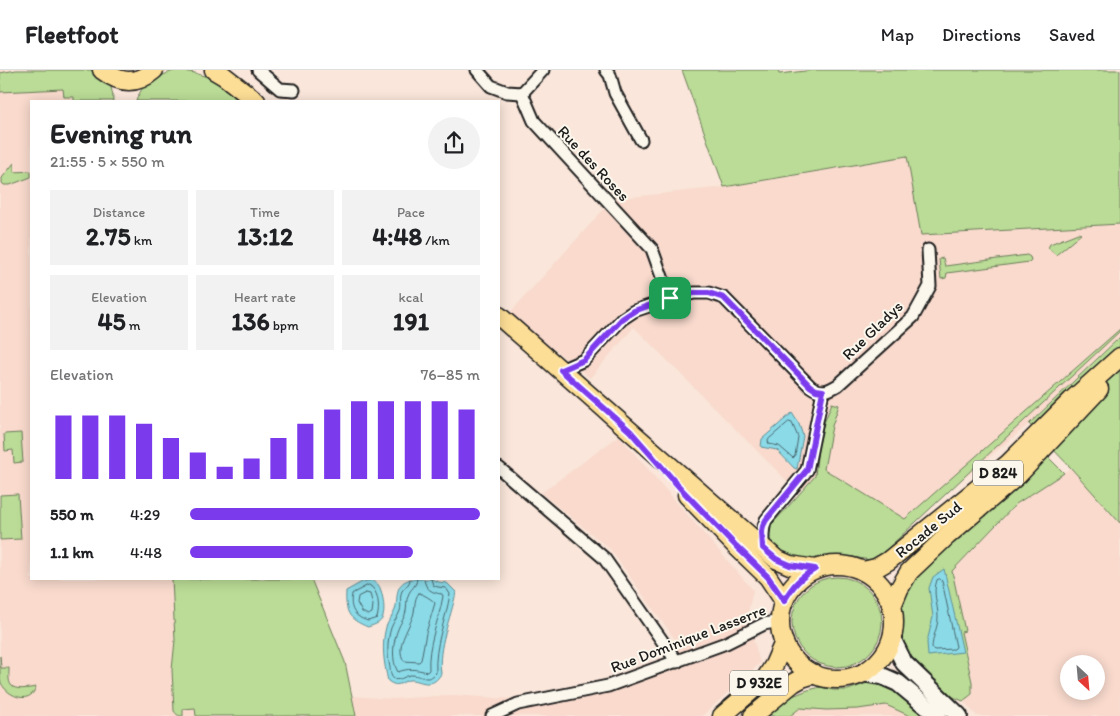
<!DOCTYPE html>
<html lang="en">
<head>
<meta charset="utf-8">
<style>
	:root { --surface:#fff; --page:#f2f2f2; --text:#202124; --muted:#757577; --line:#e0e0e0; --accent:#7c3aed }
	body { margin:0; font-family:Itim,sans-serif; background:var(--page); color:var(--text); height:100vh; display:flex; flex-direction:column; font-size:19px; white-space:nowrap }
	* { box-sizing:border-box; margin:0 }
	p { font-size:16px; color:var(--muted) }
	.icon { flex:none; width:28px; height:28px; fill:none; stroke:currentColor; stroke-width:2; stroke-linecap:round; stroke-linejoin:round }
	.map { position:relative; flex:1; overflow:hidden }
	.side { position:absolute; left:30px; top:30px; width:470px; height:480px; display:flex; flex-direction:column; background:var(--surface); border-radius:0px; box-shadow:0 2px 12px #0003 }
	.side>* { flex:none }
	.needle { width:32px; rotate:154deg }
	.tools { position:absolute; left:1060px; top:585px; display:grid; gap:10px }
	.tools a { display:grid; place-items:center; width:45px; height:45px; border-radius:50%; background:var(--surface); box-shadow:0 2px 12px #0003; font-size:25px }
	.pin { position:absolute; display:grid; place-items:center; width:42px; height:42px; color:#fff; margin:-21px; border-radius:10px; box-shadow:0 2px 8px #0006 }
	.round { display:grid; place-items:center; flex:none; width:52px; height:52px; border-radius:26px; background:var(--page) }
	.overview { display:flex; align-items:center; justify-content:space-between; height:85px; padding:0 20px }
	h1 { font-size:28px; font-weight:700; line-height:38px }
	.figures { display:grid; grid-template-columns:repeat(3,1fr); gap:8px; height:85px; padding:5px 20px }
	.figures div { display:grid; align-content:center; border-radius:0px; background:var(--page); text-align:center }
	.figures b { font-size:25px; font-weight:700 }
	.figures small { font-size:14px; font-weight:400 }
	.figures p { font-size:14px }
	.chart { height:140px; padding:10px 20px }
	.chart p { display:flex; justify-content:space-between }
	.chart svg { width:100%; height:90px; margin-top:5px; stroke:var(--accent); stroke-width:6 }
	ul { padding:0 20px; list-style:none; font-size:16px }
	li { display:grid; grid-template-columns:80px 60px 1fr; align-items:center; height:38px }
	li i { height:12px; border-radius:6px; background:var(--accent) }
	header { display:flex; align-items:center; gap:30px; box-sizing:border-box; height:70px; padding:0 25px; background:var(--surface); border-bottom:1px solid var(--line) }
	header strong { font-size:24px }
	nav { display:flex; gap:28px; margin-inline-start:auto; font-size:18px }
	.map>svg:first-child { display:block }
	.built { fill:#f9dacd; fill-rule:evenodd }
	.green { fill:#badc96; stroke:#6b7c59 }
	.water { fill:#8bdae8; stroke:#5f8e96 }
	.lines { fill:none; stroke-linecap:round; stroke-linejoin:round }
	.shore { stroke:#48686e; stroke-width:1 }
	.minor-casing { stroke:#1c1c1c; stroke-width:15 }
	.secondary-casing { stroke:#1c1c1c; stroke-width:20 }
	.primary-casing { stroke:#1c1c1c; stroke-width:21 }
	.minor { stroke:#fbf7ec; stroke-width:11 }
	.secondary { stroke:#fbf7ec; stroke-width:16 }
	.primary { stroke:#fdde96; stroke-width:18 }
	.route-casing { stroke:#fff; stroke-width:10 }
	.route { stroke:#7c3aed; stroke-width:6 }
	.labels { text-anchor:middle; stroke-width:4; stroke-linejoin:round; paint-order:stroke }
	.shield { fill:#fbf7ec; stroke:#5f5e5a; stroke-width:1 }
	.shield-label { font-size:15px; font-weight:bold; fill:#1c1c1c }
	.street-label { font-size:16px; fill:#1c1c1c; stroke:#fbf7ec }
</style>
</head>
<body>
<header>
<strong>Fleetfoot</strong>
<nav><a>Map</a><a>Directions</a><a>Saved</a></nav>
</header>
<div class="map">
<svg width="1120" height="646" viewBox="0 0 1120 646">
	<rect width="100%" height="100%" fill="#fae6da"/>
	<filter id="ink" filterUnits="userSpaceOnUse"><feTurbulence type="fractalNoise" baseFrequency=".02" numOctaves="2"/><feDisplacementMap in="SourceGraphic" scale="10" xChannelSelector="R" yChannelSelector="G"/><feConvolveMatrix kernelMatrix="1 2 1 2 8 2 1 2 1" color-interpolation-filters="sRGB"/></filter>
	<g filter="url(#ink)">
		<g class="built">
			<path d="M 0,0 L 88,0 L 92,31 L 31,31 L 31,509 L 211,509 L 209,616 L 393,629 L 452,625 L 513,629 L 595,612 L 639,598 L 666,588 L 679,575 L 610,479 L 541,423 L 619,366 L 753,520 L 747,547 L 760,593 L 702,646 L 0,646 Z"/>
			<path d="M 908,86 L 921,165 L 1120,154 L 1120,267 L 1029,354 L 906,456 L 789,413 L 634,257 L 590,308 L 509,244 L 613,129 L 724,117 Z"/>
			<path d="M 1071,398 L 1120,453 L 1120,646 L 977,646 L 963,631 L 972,624 L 972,612 L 961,562 L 964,561 L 952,501 L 1016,434 ZM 1069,594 L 1096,594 L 1096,621 L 1069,621 Z"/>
			<path d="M 906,631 L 923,646 L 790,646 L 800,638 Z"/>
		</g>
		<g class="green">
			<path d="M 16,0 L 99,0 C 108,11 113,16 113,31 L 74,31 L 74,27 L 64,27 L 63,19 L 0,22 L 0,3 Z"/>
			<path d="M 177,0 L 195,3 L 213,9 L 239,31 L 136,31 C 138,26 140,21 144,17 C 153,9 166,3 177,0 Z"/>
			<path d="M 682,0 L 778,0 L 779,4 L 814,0 L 1120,0 L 1120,154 L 921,165 L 907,86 L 724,117 Z"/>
			<path d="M 14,93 L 14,102 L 31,101 L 31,107 L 10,115 L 4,115 L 2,113 L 2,108 Z"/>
			<path d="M 1078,163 L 1081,164 L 1056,185 L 1048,178 L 1050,174 Z"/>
			<path d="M 1027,185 L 1030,187 L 1031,190 L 1029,192 L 947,203 L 946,208 L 941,209 L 939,189 L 943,188 L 945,196 Z"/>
			<path d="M 1120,259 L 1120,261 L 885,481 L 870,490 L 853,487 L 835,486 L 812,490 L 793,491 L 767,471 L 770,456 L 787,438 L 815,406 L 818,378 L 824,353 L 832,333 L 839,335 L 832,356 L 824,399 L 905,449 Z"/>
			<path d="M 1120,267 L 1120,453 L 1071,398 L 1029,354 Z"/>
			<path d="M 21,363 L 23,392 L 14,393 L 13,380 L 5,381 L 4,364 Z"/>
			<path d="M 1046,385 L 1064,403 L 1016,434 L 952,501 L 965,561 L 961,562 L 972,612 L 972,624 L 963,631 L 951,626 L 916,594 L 907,582 L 901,565 L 900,534 L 914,508 Z"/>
			<path d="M 18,424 L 21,469 L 0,470 L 0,425 Z"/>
			<circle cx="837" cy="552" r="45"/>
			<path d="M 172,509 L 311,509 L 345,592 L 356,646 L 196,646 L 195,638 L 183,639 L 183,646 C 178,646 177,645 174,641 L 172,600 L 175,570 Z"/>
			<path d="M 0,586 L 1,598 L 9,598 C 9,603 8,611 11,615 C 15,621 30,618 36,617 C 30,637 4,625 0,610 C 0,603 0,594 0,586 Z"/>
			<path d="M 873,611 L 891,616 L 927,646 L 910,646 L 886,635 L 858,639 L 826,640 L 800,638 L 790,646 L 764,646 L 785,629 L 808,620 L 821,617 L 833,620 L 848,620 Z"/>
		</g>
		<g class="water">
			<path d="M 792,343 L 799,354 L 803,366 L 797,399 L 794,398 L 777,380 L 761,377 L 762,369 Z"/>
			<path d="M 944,499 L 963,582 L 928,586 L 927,572 L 933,547 L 929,518 L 933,507 Z"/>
			<path d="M 411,509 L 431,509 L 439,512 L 447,513 L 456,522 C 451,549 437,577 441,604 C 439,607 436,611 433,612 C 426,615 420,611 413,610 C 402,609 400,620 388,611 C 384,593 381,576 386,557 C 388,551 393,546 395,540 C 399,527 393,514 411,509 Z"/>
			<path d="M 371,510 C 375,512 378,513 380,518 C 383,525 386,542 382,549 C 379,554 373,555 368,557 C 348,549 345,542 346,521 L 362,512 Z"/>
		</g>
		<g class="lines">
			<g class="shore">
				<path d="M 789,352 L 792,353 L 798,367 L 795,386 L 793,388 L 779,376 L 769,374 L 768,371 L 769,369 Z"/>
				<path d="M 410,509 C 410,515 405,516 402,521 C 399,527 402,535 400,541 C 398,547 393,552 391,558 C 387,571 387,585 390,597 C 390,600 391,607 393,608 C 397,613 406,605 411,605 C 422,605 427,613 436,603 C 434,575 446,550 450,524 L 446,518 L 438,517 L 433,515 L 431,509"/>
				<path d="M 417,509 C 416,518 410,518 408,526 C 406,530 407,536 406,541 C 405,548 400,553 398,559 C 393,571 391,591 398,602 C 408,598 416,599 427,602 L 429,600 C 427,575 439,551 443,526 L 442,524 C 432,523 425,519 424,509"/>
				<path d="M 940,509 L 942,511 L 956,577 L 954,579 L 935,580 L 932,579 C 932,567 938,558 938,547 C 938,533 932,524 937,510 Z"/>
				<path d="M 369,515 C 379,520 380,538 377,548 L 368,551 C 354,547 349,538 352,524 Z"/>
				<path d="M 366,523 L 370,524 L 373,535 L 372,543 L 368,545 L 362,542 L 357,533 L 358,527 Z"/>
				<path d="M 419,523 C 423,524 433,530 435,533 L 426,563 L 421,590 L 419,592 L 404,591 C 395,577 408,560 413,546 C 416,538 413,530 419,523 Z"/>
			</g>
			<defs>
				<g id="minor">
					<path d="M 258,0 L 280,19 L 294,20"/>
					<path d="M 477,0 L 491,16 L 507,22 L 522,23"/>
					<path d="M 606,0 L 610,5 L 615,23 L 641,70"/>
					<path d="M 522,23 L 534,51 L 652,179 L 670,229"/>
					<path d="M 522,23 L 543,0"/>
					<path d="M 561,300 L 584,290 L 622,249 L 634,241 L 670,229 L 694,223 L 709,223 L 724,228 L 810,316 C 821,324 826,322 838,315 L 913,247 L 930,216 L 928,180"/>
					<path d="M 499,398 L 604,488 L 677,592"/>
					<path d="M 763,477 C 763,468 762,459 766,450 L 807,400 L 823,321"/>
					<path d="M 492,646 L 518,634 L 608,616 L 726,573 L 764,554 L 780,551"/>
				</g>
				<g id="secondary">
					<path d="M 892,568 L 904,593 L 959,646"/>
					<path d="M 863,603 L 882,606 L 898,613 L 938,646"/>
				</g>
				<g id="primary">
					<path d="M 102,0 C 120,14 137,15 154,0"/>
					<path d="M 214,0 L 224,6 L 256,31"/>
					<path d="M 499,246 L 776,489 L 790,495 L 815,499"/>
					<path d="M 687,425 L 736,476 L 768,507 L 784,531"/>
					<circle cx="837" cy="552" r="57"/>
					<path d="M 863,501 L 876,498 L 888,491 L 1008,394 L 1072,330 L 1120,287"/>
					<path d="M 892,536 L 899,519 L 909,502 L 947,466 L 1018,405 L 1099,319"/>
					<path d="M 722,646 L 766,608 L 774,595 L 784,572"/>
					<path d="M 753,646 L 793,613 L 802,608 L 815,604"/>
				</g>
			</defs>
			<use href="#minor" class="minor-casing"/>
			<use href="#secondary" class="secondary-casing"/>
			<use href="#primary" class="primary-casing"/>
			<use href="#minor" class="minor"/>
			<use href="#secondary" class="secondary"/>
			<use href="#primary" class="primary"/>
		</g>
	</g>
	<g class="lines" filter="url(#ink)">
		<defs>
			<path id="route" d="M 694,223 L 709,223 L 724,228 L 810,316 L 816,320 L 823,321 L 807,400 L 766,450 L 763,456 L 762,462 L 763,478 L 776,489 L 790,495 L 815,499 C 800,508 793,515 784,531 L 768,507 L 736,476 L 682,420 L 630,361 L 561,300 L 584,290 L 622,249 L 634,241 L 670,228 Z"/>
		</defs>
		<use href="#route" class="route-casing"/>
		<use href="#route" class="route"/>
	</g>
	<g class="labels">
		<g class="shield">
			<rect x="973" y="390.5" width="50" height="25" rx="4"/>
			<rect x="730" y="600.5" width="58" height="25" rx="4"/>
		</g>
		<g class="shield-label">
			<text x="998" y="408">D 824</text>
			<text x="759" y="618">D 932E</text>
		</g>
		<g class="street-label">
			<text transform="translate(594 93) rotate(47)" y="6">Rue des Roses</text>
			<text transform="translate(872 260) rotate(-44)" y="6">Rue Gladys</text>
			<text transform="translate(928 459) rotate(-39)" y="6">Rocade Sud</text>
			<text transform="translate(688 568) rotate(-21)" y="6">Rue Dominique Lasserre</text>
		</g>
	</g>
</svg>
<div class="tools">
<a><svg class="needle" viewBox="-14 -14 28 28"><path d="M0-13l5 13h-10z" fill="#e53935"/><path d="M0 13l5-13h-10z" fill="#757577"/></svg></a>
</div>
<div class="pin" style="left:670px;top:228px;background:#1e9e55"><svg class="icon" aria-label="arrive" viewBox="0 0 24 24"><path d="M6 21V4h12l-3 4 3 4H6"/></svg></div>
<section class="side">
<div class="overview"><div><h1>Evening run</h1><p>21:55 · 5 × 550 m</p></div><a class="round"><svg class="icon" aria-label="share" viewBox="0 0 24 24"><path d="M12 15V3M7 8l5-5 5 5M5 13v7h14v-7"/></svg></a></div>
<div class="figures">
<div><p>Distance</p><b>2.75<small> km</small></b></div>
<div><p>Time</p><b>13:12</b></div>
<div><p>Pace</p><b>4:48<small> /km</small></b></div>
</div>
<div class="figures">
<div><p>Elevation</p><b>45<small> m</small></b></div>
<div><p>Heart rate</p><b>136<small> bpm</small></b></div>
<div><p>kcal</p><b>191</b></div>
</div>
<div class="chart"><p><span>Elevation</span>76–85 m</p>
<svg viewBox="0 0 160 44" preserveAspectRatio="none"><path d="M5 44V13M15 44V13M25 44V13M35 44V17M45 44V24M55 44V31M65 44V38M75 44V34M85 44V24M95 44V17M105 44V10M115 44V6M125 44V6M135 44V6M145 44V6M155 44V10"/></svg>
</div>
<ul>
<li><b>550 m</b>4:29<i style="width:100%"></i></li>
<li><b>1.1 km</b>4:48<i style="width:77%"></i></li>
</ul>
</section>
</div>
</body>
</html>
